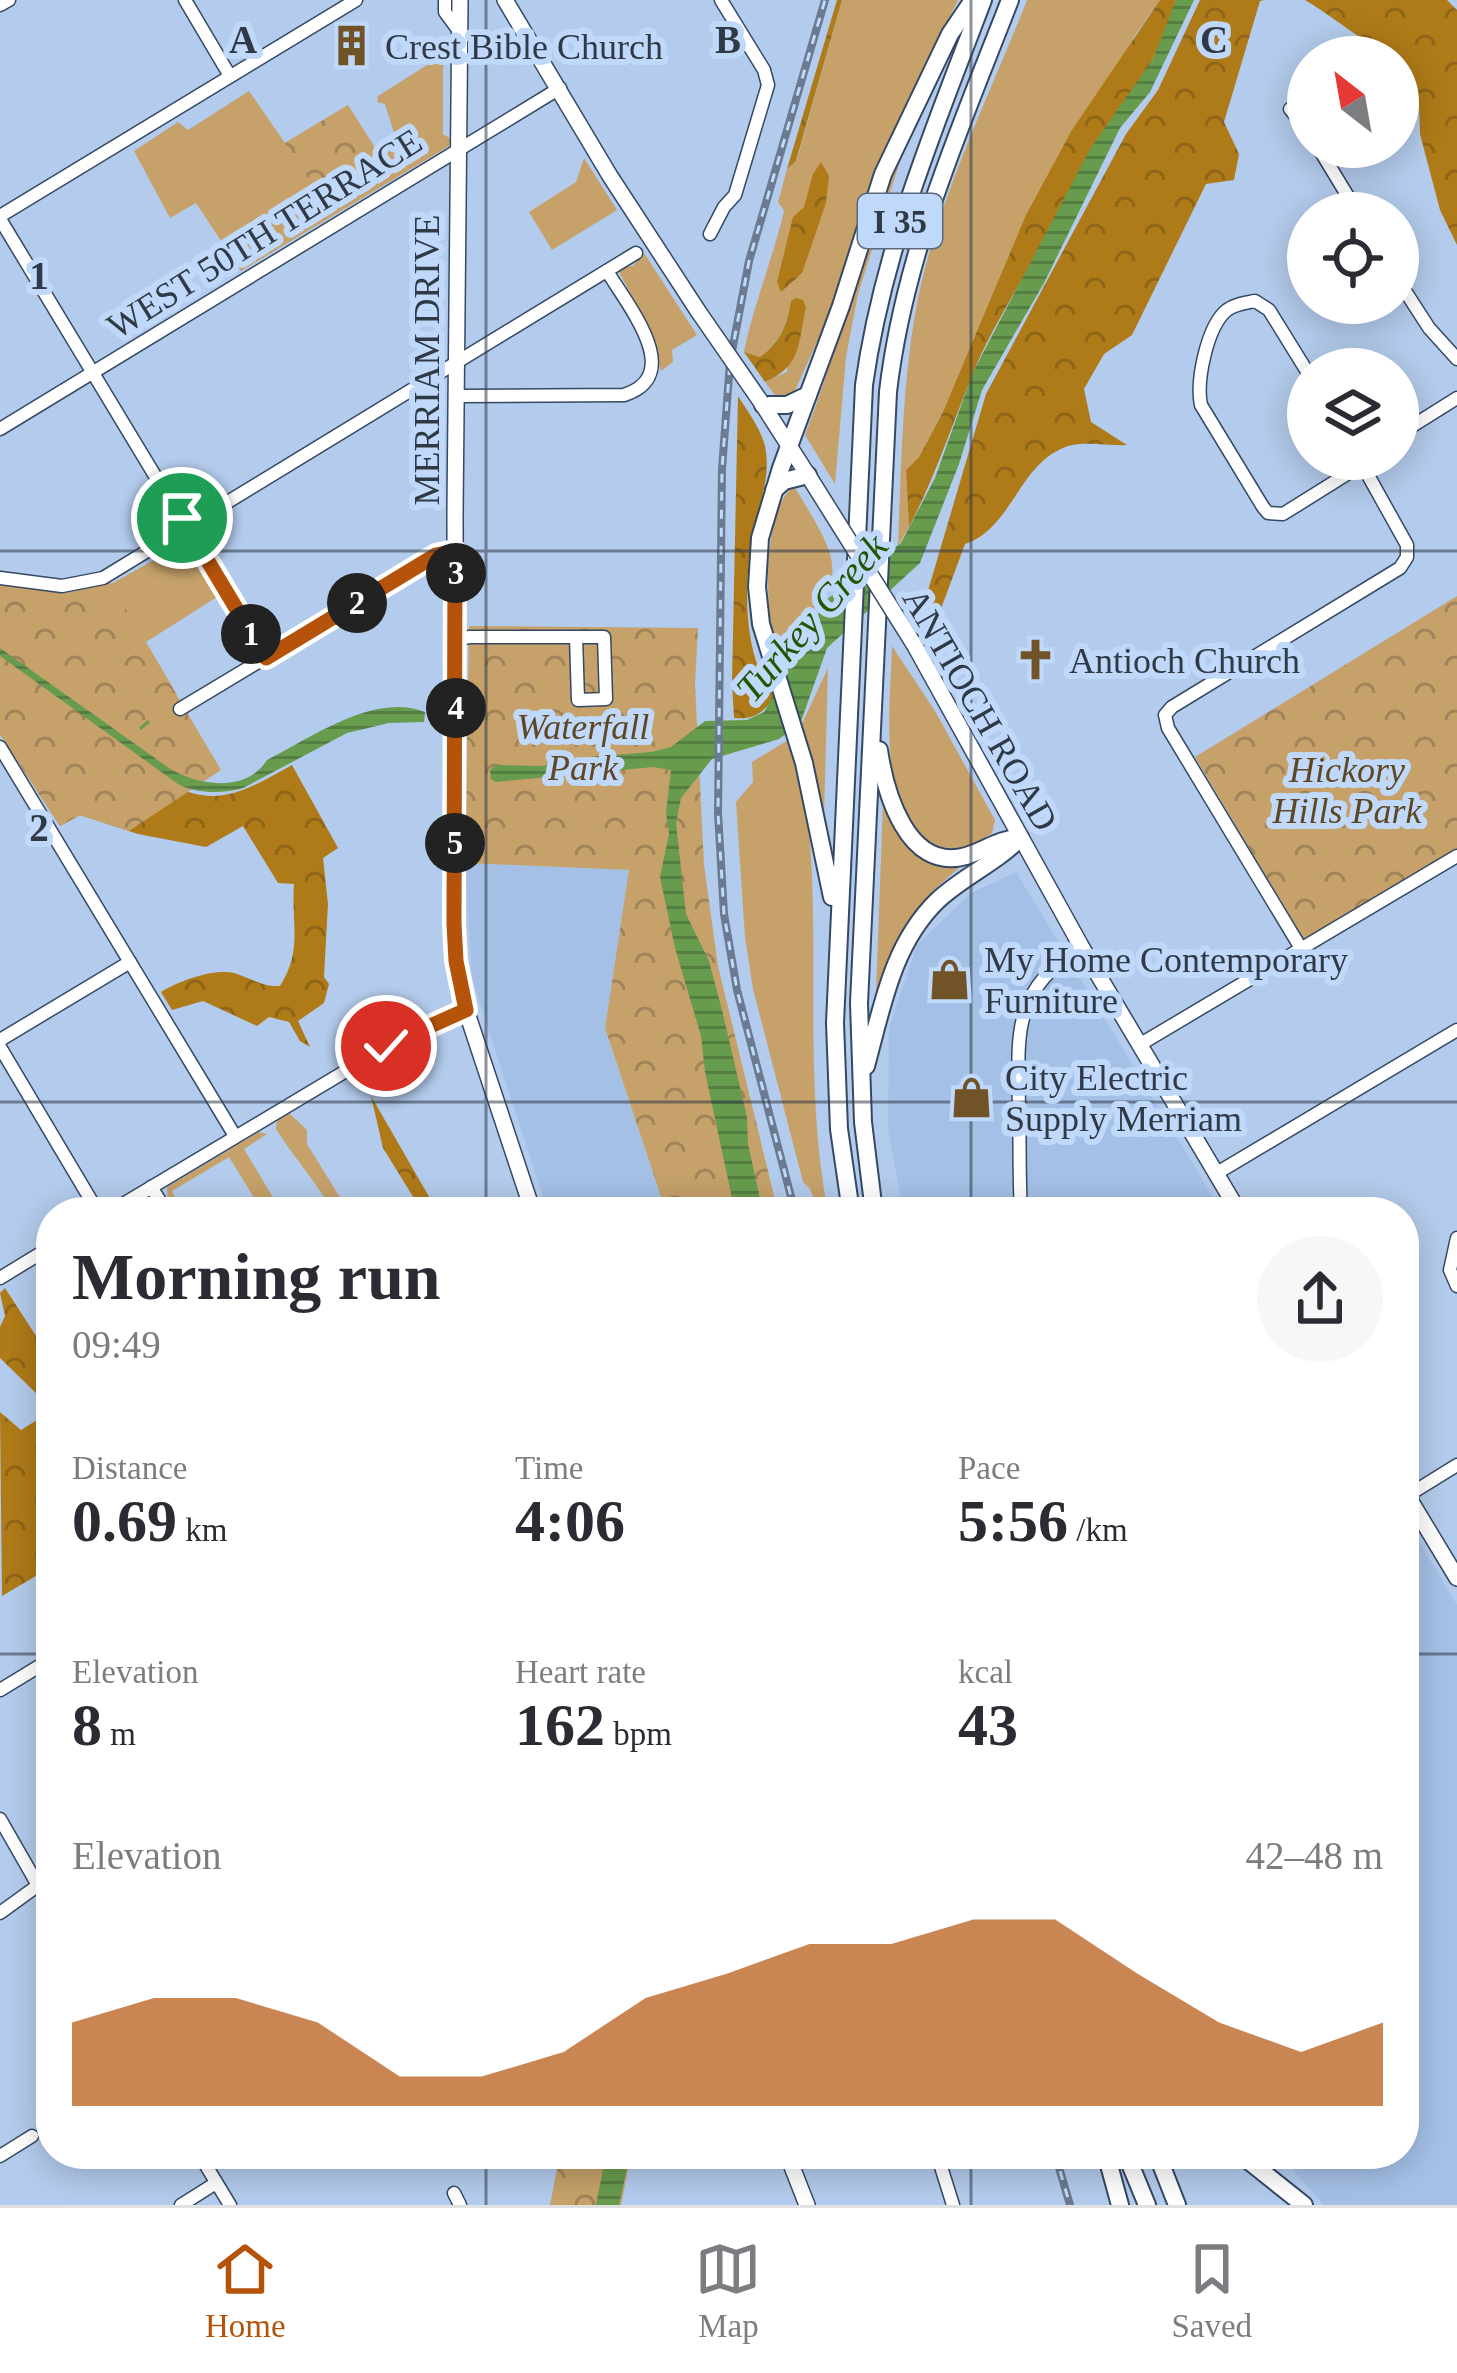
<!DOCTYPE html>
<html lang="en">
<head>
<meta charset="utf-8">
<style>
	:root { --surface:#fff; --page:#f7f7f7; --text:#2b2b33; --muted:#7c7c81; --line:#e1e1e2; --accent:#b45309 }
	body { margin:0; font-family:Georgia,serif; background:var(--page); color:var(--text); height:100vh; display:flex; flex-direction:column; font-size:45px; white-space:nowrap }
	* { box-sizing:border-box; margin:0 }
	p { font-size:39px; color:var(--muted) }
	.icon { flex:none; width:66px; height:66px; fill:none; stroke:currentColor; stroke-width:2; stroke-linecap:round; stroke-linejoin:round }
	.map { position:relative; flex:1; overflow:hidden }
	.details { position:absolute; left:36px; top:1197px; width:1383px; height:972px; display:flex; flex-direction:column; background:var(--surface); border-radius:48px; box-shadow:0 6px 30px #0003 }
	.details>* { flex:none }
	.needle { width:78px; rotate:329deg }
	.controls { position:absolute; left:1287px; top:36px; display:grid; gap:24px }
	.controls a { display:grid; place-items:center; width:132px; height:132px; border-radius:50%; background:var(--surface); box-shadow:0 6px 30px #0003; font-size:60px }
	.pin { position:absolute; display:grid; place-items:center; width:102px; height:102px; color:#fff; margin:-51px; border:6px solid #fff; border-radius:50%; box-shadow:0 3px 12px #0007 }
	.km { position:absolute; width:60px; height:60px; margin:-30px; border-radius:50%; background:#222; color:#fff; font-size:33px; line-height:60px; text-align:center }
	.round { display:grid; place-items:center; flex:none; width:126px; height:126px; border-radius:63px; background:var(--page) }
	.head { display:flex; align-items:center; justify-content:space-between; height:204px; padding:0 36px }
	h1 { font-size:66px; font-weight:700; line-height:90px }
	.stats { display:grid; grid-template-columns:repeat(3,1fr); gap:18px; height:204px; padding:12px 36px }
	.stats div { display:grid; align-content:center }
	.stats b { font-size:60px; font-weight:700 }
	.stats small { font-size:33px; font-weight:400 }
	.stats p { font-size:33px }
	.chart { height:336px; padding:24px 36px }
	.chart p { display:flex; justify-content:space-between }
	.chart svg { width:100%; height:216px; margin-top:12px; fill:var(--accent); opacity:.7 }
	.tabs { display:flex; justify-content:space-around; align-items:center; height:168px; border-top:3px solid var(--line); background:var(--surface); font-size:33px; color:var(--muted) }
	.tabs a { display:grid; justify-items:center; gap:6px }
	.tabs .current { color:var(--accent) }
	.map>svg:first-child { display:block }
	.built { fill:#a5c0e7 }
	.green { fill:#c6a16a }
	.forest { fill:url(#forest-crowns) }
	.park { fill:url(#park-crowns) }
	.water { fill:url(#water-rules) }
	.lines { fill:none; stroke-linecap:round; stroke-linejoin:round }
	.stream { stroke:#679b4d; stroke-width:3 }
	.minor-casing { stroke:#354964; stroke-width:15 }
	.major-casing { stroke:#354964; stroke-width:18 }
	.highway-casing { stroke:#354964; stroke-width:20 }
	.minor { stroke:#fff; stroke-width:12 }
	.major { stroke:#fff; stroke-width:15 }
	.highway { stroke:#fff; stroke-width:16 }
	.rail-casing { stroke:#6a7a90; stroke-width:8 }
	.rail { stroke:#c0d8f9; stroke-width:3; stroke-dasharray:9; stroke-linecap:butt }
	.major-bridge-casing { stroke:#354964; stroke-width:18; stroke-linecap:butt }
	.major-bridge { stroke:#fff; stroke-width:15 }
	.route-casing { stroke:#fff; stroke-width:24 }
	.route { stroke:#b45309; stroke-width:15 }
	.grid { fill:none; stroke:#303a47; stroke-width:3; stroke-opacity:0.55 }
	.labels { text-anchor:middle; stroke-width:12; stroke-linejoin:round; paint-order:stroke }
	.shield { fill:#c0d8f9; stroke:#5b697c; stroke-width:3 }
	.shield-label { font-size:33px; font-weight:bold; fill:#303a47 }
	.poi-label { font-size:36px; fill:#303a47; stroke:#c0d8f9; text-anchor:start }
	.street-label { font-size:36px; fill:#303a47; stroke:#c0d8f9 }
	.park-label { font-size:36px; font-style:italic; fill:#5e4722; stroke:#c0d8f9 }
	.water-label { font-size:39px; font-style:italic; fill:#245500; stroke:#c0d8f9 }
	.grid-label { font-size:39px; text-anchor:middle; font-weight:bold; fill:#303a47; stroke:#c0d8f9; stroke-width:12; stroke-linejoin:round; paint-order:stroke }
</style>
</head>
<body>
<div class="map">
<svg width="1457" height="2205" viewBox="0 0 1457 2205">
	<defs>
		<pattern id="forest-crowns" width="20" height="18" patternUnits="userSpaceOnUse" patternTransform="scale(3)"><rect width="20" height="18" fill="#af7a18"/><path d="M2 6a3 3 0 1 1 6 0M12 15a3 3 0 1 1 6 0" fill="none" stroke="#8f6517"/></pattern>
		<pattern id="park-crowns" width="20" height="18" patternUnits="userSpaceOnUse" patternTransform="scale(3)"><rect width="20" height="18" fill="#c6a16a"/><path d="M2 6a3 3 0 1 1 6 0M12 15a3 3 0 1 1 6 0" fill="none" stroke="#a18459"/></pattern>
		<pattern id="water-rules" width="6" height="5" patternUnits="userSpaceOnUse" patternTransform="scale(3)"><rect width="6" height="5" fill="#679b4d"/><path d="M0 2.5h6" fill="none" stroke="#557f42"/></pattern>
	</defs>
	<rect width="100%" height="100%" fill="#b3cbec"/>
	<g class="built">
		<path d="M 465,863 L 629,870 L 606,1033 L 666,1212 L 548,1212 L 472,979 Z"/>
		<path d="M 1016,872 L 1222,1212 L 903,1212 L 888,1129 L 889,1028 L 917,945 L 971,893 Z"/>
		<path d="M 1404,1516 L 1457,1605 L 1457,2205 L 1324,2205 L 1279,2154 L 1404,2154 Z"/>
	</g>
	<g class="green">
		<path d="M 842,0 L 958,0 L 892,133 L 838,295 L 794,393 L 787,397 L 775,395 L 765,382 L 787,372 L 791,301 C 787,326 779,342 760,357 L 744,352 L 746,342 C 757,296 773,257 784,211 L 778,202 L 787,169 L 797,160 Z"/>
		<path d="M 1027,0 L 1160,0 L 1135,35 L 943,412 L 919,457 L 906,470 L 909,527 L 898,546 C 901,469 902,391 915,314 C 934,206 987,102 1027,0 Z"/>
		<path d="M 435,60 L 448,60 L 443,67 L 443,134 L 451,139 L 449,146 L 241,271 L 196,203 L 170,218 L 134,151 L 178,122 L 188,130 L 249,91 L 285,143 L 348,105 L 374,146 L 383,149 L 390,145 L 389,138 L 394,133 L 385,104 L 377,102 L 378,96 Z"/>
		<path d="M 905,145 L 858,294 L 846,357 L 835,484 L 805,435 C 842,340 863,239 905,145 Z"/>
		<path d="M 584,158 L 617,210 L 552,250 L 529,212 L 576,182 Z"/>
		<path d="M 644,253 L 697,335 L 672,350 L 673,362 L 661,371 L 653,337 L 617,268 L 633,266 Z"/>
		<path d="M 794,486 C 843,567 854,581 774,646 C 766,608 761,511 794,486 Z"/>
		<path d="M 185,543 L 217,597 L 146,642 L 177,695 L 34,589 L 72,592 L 110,582 L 100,590 Z"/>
		<path d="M 892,646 L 935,711 L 995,820 L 992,833 C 977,844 958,852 939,846 C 874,826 891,698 892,646 Z"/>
		<path d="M 828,668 L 824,816 L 821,816 L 813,764 L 800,728 Z"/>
		<path d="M 788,740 C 797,773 807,806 810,840 C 819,965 804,1088 828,1212 L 819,1212 L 810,1189 L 803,1182 L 753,989 L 745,937 L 736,802 L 753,782 L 752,762 Z"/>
		<path d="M 883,803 L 898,830 L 959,868 C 909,910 902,927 882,988 L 876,994 Z"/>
		<path d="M 289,1113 L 307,1130 L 307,1144 L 349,1212 L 333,1212 C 316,1181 294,1158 276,1129 L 277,1120 Z"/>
		<path d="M 259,1132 L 267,1134 L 244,1149 L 274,1199 L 281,1203 L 263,1212 L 229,1157 L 172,1191 L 175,1198 L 168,1200 L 167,1187 Z"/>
	</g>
	<g class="forest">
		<path d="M 837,0 L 842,0 L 796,161 L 787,169 Z"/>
		<path d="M 1160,0 L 1176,0 C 1156,78 1084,161 1047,234 C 1024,279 991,328 973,373 C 952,425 935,477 909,527 L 906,470 L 919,457 L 943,412 L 1026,215 L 1072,130 Z"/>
		<path d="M 1200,0 L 1264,0 L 1260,1 L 1224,122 L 1239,154 L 1234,180 L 1206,184 L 1132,335 L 1104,354 L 1084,389 L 1091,422 L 1127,445 C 1110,446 1084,441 1068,446 C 1018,463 1013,528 965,544 L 939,614 L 928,608 L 927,594 L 986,394 L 1126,134 L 1158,90 Z"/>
		<path d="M 1305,0 L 1447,0 L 1457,10 L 1457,245 L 1440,210 L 1420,134 L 1419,103 L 1398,66 L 1398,57 C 1383,57 1325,11 1305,0 Z"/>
		<path d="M 821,162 L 829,176 L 826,203 L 802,273 L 781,292 L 777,282 L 793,217 L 804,207 L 813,174 Z"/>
		<path d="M 796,298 L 803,300 L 806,307 C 798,343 802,366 765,382 L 744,352 L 760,357 C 780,342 787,326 791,301 Z"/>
		<path d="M 738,396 C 748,412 760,427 765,446 C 771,477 760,501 754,530 C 744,576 742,647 768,687 L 772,685 L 774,697 C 763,713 754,720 734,718 L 732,682 Z"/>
		<path d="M 0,646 L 162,780 C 216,811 243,792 292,765 L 338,848 L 323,858 L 328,904 L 324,977 L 329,984 L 324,1003 L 298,1021 L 310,1047 L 300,1041 L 289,1022 L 269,1017 L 257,1026 L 203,1001 L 172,1010 L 161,992 C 178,981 214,968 234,973 C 251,978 262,987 280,986 C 303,950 291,924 294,884 L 278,883 L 243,826 L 206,847 L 138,834 L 80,815 L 60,826 L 0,734 Z"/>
		<path d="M 371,1096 L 435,1207 L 436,1212 L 415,1212 L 420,1208 L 383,1148 Z"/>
		<path d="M 5,1288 L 51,1359 L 51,1567 L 2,1596 L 0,1412 L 21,1430 L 37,1420 L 40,1397 L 0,1358 L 0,1327 L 5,1316 L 0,1293 Z"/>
	</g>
	<g class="park">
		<path d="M 348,105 L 378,156 L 322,200 L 285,143 Z"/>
		<path d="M 110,582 L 221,770 L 129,831 L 80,815 L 60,826 L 0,734 L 0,585 L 72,592 Z"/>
		<path d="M 1457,596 L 1457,849 L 1304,940 L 1195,757 Z"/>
		<path d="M 469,626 L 698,628 L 695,684 L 704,865 L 718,966 L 778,1212 L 666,1212 L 605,1028 L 629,870 L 465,863 Z"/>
		<path d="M 560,2154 L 631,2154 L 621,2205 L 550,2205 Z"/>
	</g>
	<g class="water">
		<path d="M 1176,0 L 1194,0 L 1150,92 L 1120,128 L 1044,283 L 982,390 L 959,464 L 920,563 L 827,648 L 800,724 L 779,739 L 712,759 L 681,798 L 676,823 L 686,914 L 709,961 L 722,1010 L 747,1117 L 748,1144 L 763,1212 L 735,1212 L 705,1072 L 701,1036 L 675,948 L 660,877 L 669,834 L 666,812 L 671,770 L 653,767 L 496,782 L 491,779 L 490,770 L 496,765 L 541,766 L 577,758 L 651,752 L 671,747 L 705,721 L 747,720 L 764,712 L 826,600 L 901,543 L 935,478 L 973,372 L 1090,149 L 1153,59 Z"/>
		<path d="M 0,648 L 169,768 C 198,786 246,793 267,760 C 311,738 374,692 425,712 L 424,722 L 389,723 L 347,733 L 243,788 C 222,794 198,794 178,784 L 0,656 Z"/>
		<path d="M 606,2154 L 630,2154 L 619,2205 L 596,2205 Z"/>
	</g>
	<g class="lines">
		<path class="stream" d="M 141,728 L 148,722"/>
		<defs>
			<g id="minor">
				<path d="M 185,0 L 230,76"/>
				<path d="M 445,0 L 445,12 L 459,31"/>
				<path d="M 0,5 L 9,0"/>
				<path d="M 1290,109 L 1308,131"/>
				<path d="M 1318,147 L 1358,213"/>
				<path d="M 0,216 L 356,0"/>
				<path d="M 0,219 L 265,658"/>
				<path d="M 710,234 L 724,207 L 735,195 L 768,85 L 764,70 L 721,0"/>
				<path d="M 1398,280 L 1429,328 L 1457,359"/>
				<path d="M 1308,373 L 1269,310 L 1255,301 C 1245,303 1235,304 1227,310 C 1207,326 1196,381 1201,405 L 1263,507 L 1268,513 L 1283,514 L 1371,459"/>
				<path d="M 457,396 L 624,395 C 686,375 628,306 607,271"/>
				<path d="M 0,429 L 560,88"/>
				<path d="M 1398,435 L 1457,398"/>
				<path d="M 0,578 L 62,586 L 103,578 L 636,253"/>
				<path d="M 457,639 L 470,637 L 604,637 L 606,699 L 578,700 L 576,637"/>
				<path d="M 180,709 L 436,555 L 456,551"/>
				<path d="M 0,747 L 235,1136"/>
				<path d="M 1302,950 L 1168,728 L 1165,715 L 1172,707 L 1400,568 L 1407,557 L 1407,545 L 1359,459"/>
				<path d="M 0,1040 L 130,962"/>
				<path d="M 1139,1045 L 1457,856"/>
				<path d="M 0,1047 L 98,1212"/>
				<path d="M 1217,1173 L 1457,1030"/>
				<path d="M 151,1187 L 167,1212"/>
				<path d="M 110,1212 L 386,1047 L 466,1010"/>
				<path d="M 1021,1212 C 1019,1178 1020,1143 1019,1109 C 1018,1033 1011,993 1081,946"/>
				<path d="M 1457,1238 L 1450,1270 L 1457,1286"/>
				<path d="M 0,1278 L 51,1247"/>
				<path d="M 1407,1496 L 1457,1465"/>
				<path d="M 0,1690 L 51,1659"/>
				<path d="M 0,1819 L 51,1908"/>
				<path d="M 0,1913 L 51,1876"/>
				<path d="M 199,2154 L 230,2205"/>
				<path d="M 937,2154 L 953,2205"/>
				<path d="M 0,2156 L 32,2136"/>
				<path d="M 454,2193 L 460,2205"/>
				<path d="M 181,2205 L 216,2183"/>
			</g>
			<g id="major">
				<path d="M 460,0 L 455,513 L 456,961 L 466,1010 L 533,1212"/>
				<path d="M 505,0 L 610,176 L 698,311"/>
				<path d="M 761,402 L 811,480"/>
				<path d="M 915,646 L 1081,946 L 1239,1212"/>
				<path d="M 1404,1490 L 1457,1578"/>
				<path d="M 787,2154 L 807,2205"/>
			</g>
			<g id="highway">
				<path d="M 763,405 L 787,405 L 808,395"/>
				<path d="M 774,490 L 784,481 L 808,475"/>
				<path d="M 879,750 C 885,791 907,873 966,856 C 986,850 998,839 1020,838"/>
				<path d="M 832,897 L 804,763 L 761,624 L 757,587 L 760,538 L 781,468 L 841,306 L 883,174 L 950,34 L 973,0"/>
				<path d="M 866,1066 C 882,1008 892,945 937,901 C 962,877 996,863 1020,838"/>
				<path d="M 851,1212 L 839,1129 L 835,1023 L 864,385 C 883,249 935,127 983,0"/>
				<path d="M 874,1212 L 863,1122 L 859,1003 L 888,392 C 904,254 960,129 1010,0"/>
				<path d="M 1106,2154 L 1120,2205"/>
				<path d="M 1126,2154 L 1147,2205"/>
				<path d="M 1157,2154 L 1177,2205"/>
				<path d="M 1240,2154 L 1304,2205"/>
			</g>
		</defs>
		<use href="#minor" class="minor-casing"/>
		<use href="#major" class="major-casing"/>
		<use href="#highway" class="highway-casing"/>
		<use href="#minor" class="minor"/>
		<use href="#major" class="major"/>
		<use href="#highway" class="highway"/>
		<defs>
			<g id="rail">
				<path d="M 795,1212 L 737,990 L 724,914 L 718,813 L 722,469 L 730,362 L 749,261 L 825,0"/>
				<path d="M 1055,2154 L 1070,2205"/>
			</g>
		</defs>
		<use href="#rail" class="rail-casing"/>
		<use href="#rail" class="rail"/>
		<defs>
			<g id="major-bridge">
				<path d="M 698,311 L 761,402"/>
				<path d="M 811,480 L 915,646"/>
			</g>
		</defs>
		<use href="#major-bridge" class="major-bridge-casing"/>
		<use href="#major-bridge" class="major-bridge"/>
	</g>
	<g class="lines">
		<defs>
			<path id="route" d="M 182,518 L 266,658 L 436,555 L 455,551 L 454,924 L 456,961 L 466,1010 L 386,1046"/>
		</defs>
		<use href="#route" class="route-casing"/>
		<use href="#route" class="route"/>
	</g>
	<path class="grid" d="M 486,0 L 486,1212M 971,0 L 971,1212M 0,551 L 1457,551M 0,1102 L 1457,1102M 0,1654 L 51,1654M 1404,1654 L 1457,1654M 486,2154 L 486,2205M 971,2154 L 971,2205"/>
	<defs>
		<symbol id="building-bare" viewBox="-9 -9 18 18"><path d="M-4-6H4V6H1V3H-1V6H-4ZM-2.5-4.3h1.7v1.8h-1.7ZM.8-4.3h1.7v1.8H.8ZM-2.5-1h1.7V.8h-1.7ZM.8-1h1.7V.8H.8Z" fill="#705327" stroke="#c0d8f9" stroke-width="2.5" paint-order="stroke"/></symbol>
		<symbol id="church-bare" viewBox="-9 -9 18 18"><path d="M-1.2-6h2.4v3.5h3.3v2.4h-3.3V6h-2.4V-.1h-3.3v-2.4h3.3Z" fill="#705327" stroke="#c0d8f9" stroke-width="2.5" paint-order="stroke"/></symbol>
		<symbol id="shop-bare" viewBox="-9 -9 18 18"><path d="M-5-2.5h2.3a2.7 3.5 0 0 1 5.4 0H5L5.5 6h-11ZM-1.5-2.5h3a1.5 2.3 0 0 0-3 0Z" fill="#705327" stroke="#c0d8f9" stroke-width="2.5" paint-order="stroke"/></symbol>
	</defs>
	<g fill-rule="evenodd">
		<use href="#building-bare" x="322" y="16" width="59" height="59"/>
		<use href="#church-bare" x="1006" y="630" width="59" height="59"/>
		<use href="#shop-bare" x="920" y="950" width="59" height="59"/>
		<use href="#shop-bare" x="942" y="1068" width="59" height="59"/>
	</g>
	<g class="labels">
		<rect class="shield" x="858" y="194" width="84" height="54" rx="9"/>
		<g class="shield-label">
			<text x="900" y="233">I 35</text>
		</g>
		<g class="poi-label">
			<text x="385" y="59">Crest Bible Church</text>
			<text x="1069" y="673">Antioch Church</text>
			<text x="984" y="972">My Home Contemporary<tspan x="984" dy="41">Furniture</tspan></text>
			<text x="1005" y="1090">City Electric<tspan x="1005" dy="41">Supply Merriam</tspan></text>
		</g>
		<g class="street-label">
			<text transform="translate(264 233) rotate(-32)" y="13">WEST 50TH TERRACE</text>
			<text transform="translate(426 360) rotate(-90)" y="13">MERRIAM DRIVE</text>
			<text transform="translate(981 709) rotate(60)" y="13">ANTIOCH ROAD</text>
		</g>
		<g class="park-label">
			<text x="583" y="739">Waterfall<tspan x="583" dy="41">Park</tspan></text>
			<text x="1347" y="782">Hickory<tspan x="1347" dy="41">Hills Park</tspan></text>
		</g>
		<g class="water-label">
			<text transform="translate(811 617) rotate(-49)" y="14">Turkey Creek</text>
		</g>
	</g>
	<g class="grid-label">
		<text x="243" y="53">A</text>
		<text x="728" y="53">B</text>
		<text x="1214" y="53">C</text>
		<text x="39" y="289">1</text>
		<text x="39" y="841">2</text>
	</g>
</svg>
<div class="controls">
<a><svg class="needle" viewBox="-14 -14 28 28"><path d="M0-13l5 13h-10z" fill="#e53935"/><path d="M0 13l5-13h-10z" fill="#7c7c81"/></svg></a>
<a><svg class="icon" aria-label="locate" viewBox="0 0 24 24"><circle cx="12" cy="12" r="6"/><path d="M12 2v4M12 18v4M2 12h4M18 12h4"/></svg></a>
<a><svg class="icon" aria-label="layers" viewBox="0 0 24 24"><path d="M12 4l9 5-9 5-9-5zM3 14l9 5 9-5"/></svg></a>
</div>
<div class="pin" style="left:182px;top:518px;background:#1e9e55"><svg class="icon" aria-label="arrive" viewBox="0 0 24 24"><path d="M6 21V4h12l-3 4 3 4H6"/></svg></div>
<div class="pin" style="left:386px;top:1046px;background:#d93025"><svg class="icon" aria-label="check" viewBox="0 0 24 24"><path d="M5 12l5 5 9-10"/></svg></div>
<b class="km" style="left:251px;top:634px">1</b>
<b class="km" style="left:357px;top:603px">2</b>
<b class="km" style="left:456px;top:573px">3</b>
<b class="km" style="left:456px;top:708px">4</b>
<b class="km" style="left:455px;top:843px">5</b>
<section class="details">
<div class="head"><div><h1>Morning run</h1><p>09:49</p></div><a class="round"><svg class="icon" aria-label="share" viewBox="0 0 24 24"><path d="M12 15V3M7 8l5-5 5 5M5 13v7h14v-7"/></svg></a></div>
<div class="stats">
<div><p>Distance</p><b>0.69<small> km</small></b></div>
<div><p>Time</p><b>4:06</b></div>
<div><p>Pace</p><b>5:56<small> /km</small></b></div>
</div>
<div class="stats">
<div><p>Elevation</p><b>8<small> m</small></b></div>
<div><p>Heart rate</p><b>162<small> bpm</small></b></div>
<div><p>kcal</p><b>43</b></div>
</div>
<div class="chart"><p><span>Elevation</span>42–48 m</p>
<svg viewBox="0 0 160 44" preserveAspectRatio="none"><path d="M0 44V27L10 22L20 22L30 27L40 38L50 38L60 33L70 22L80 17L90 11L100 11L110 6L120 6L130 17L140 27L150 33L160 27V44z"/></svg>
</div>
</section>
</div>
<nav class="tabs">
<a class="current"><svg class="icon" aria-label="home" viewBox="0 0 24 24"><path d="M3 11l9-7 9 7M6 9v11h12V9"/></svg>Home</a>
<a><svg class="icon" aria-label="map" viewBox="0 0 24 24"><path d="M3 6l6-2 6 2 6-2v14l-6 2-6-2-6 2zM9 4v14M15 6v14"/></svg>Map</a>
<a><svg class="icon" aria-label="saved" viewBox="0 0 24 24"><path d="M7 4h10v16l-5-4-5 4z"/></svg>Saved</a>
</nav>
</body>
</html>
